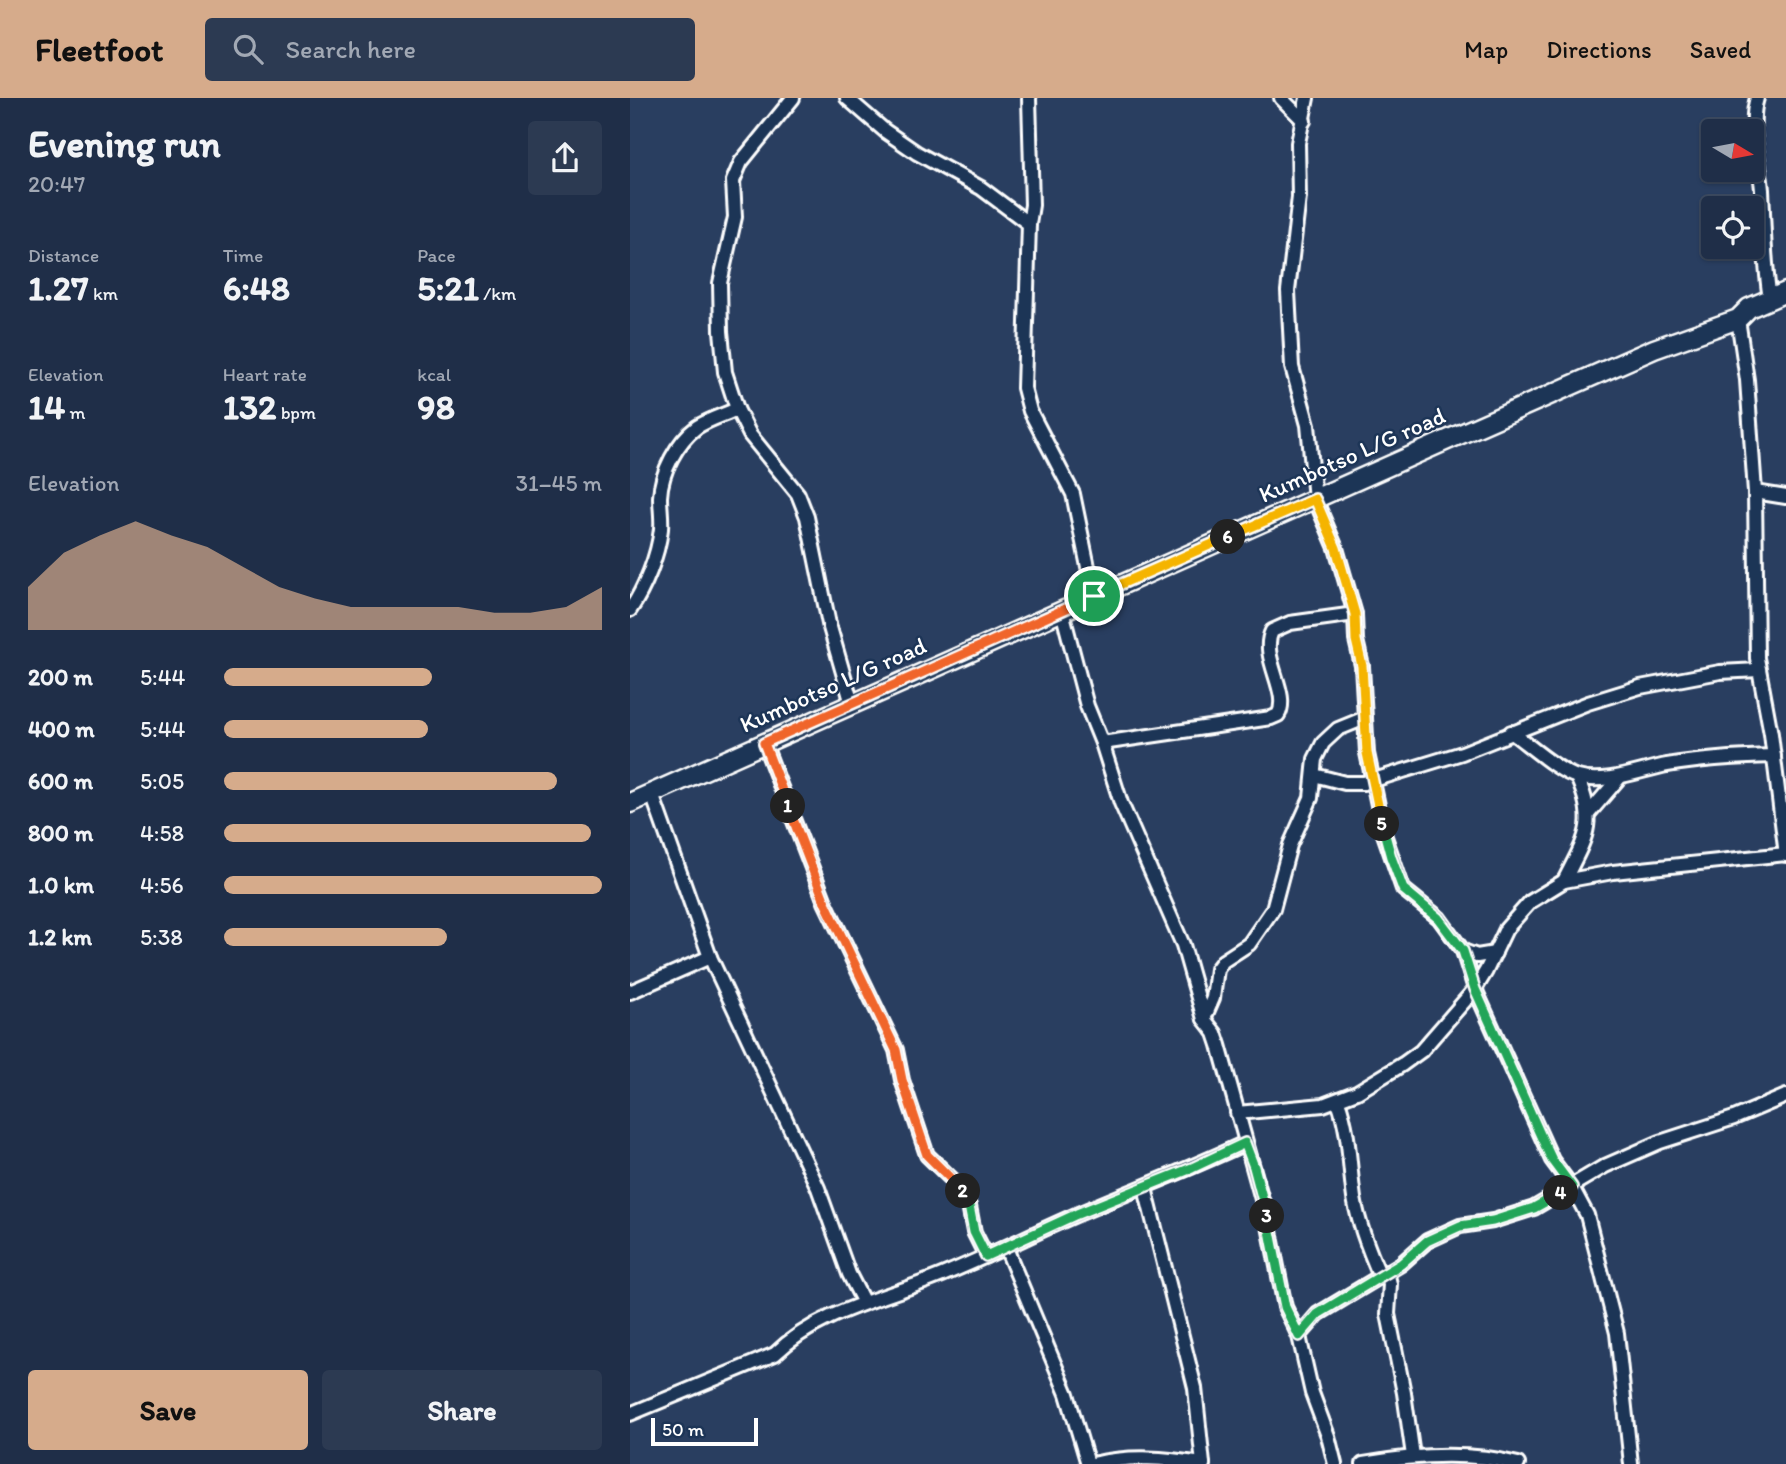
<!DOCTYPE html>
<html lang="en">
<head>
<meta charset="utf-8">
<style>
	:root { --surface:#1f2e48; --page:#2c3a52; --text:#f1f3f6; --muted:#a1a8b4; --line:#3c4a60; --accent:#d6ab8b }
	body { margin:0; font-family:Itim,sans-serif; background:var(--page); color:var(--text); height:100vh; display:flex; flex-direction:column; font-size:26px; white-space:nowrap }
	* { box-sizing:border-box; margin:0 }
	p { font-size:23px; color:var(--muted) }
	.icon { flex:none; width:38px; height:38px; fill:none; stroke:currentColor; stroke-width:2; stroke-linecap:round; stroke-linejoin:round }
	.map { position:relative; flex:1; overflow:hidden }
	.drawer { display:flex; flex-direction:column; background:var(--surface); width:630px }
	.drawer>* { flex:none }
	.needle { width:46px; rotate:100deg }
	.fabs { position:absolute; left:1071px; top:21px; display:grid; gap:14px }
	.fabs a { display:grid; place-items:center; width:63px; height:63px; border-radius:7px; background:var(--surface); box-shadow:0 2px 5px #0004,0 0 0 2px var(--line); font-size:35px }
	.scale { position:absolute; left:21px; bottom:18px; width:107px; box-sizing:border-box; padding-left:7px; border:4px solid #fff; border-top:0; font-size:19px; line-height:24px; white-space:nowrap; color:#fff; -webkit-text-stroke:5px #1d3557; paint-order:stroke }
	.pin { position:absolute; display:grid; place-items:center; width:60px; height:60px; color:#fff; margin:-30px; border:4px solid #fff; border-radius:50%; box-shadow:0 2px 7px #0007 }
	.km { position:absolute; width:35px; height:35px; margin:-18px; border-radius:50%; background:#222; color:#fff; font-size:19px; line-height:35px; text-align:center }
	.round { display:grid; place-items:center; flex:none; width:74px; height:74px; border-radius:7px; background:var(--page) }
	.head { display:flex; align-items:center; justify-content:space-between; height:119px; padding:0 28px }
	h1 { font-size:38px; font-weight:700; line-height:52px }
	.figures { display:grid; grid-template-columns:repeat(3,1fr); gap:10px; height:119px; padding:7px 28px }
	.figures div { display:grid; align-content:center }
	.figures b { font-size:35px; font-weight:700 }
	.figures small { font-size:19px; font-weight:400 }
	.figures p { font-size:19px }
	.chart { height:196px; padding:14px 28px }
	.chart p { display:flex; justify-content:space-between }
	.chart svg { width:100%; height:126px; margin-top:7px; fill:var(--accent); opacity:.7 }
	.primary-button { display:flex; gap:14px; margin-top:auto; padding:14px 28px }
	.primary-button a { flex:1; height:80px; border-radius:7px; background:var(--accent); color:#111; font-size:28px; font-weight:700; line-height:80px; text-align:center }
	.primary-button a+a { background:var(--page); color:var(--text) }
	ul { padding:0 28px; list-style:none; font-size:23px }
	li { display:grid; grid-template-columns:112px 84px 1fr; align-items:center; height:52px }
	li i { height:18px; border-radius:9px; background:var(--accent) }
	header { display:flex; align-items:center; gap:42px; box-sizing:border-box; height:98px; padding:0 35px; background:var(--accent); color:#111 }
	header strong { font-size:33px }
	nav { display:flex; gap:38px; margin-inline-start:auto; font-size:24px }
	.search { width:490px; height:63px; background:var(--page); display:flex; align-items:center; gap:18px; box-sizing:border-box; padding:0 24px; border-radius:7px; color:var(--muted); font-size:26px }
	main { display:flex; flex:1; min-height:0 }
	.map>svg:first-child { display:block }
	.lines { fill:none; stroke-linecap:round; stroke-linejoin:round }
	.street-casing { stroke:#fff; stroke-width:18 }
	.secondary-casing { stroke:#fff; stroke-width:23 }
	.street { stroke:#1d3557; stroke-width:12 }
	.secondary { stroke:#1d3557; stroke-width:18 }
	.split-1-casing { stroke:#fff; stroke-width:14 }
	.split-2-casing { stroke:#fff; stroke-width:14 }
	.split-3-casing { stroke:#fff; stroke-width:14 }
	.split-4-casing { stroke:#fff; stroke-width:14 }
	.split-5-casing { stroke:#fff; stroke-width:14 }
	.split-6-casing { stroke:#fff; stroke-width:14 }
	.split-7-casing { stroke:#fff; stroke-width:14 }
	.split-1 { stroke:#f0652b; stroke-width:9 }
	.split-2 { stroke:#f0652b; stroke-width:9 }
	.split-3 { stroke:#22a559; stroke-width:9 }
	.split-4 { stroke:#22a559; stroke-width:9 }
	.split-5 { stroke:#22a559; stroke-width:9 }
	.split-6 { stroke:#f5b400; stroke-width:9 }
	.split-7 { stroke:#f5b400; stroke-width:9 }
	.labels { text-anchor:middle; stroke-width:5; stroke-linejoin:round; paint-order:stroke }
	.street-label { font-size:24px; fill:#fff; stroke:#1d3557 }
</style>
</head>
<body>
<header>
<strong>Fleetfoot</strong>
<div class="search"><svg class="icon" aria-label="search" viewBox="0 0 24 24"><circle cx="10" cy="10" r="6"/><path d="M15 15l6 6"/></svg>Search here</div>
<nav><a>Map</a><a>Directions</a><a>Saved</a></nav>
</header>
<main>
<section class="drawer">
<div class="head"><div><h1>Evening run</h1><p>20:47</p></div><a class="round"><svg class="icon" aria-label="share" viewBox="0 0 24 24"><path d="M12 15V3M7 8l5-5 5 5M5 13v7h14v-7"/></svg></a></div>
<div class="figures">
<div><p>Distance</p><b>1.27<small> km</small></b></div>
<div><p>Time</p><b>6:48</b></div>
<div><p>Pace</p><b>5:21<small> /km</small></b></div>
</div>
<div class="figures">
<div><p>Elevation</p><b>14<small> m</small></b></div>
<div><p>Heart rate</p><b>132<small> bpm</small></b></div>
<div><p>kcal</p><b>98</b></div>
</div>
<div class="chart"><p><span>Elevation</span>31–45 m</p>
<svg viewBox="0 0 160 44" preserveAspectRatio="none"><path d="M0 44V29L10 17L20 11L30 6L40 11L50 15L60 22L70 29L80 33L90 36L100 36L110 36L120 36L130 38L140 38L150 36L160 29V44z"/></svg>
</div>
<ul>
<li><b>200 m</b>5:44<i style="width:55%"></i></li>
<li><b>400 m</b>5:44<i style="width:54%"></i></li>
<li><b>600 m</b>5:05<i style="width:88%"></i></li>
<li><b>800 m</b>4:58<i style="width:97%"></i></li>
<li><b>1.0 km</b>4:56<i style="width:100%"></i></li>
<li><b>1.2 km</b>5:38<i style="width:59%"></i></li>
</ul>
<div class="primary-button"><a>Save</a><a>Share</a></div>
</section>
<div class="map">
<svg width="1156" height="1366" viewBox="0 0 1156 1366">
	<rect width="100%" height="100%" fill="#293e60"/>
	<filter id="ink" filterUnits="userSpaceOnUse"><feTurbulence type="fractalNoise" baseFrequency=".0143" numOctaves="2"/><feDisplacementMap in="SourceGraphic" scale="14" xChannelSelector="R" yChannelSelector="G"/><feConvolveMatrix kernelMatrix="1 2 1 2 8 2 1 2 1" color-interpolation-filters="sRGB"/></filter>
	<g filter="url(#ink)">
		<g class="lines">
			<defs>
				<g id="street">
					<path d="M 163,0 L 111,64 L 103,83 L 105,119 L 90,185 L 91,233 L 95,274 L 107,311 L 120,337 L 168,396 L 177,419 L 199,526 L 222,606"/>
					<path d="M 217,0 L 255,33 L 287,55 L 351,90 L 399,126 L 394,290 L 400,313 L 443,396 L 464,498"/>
					<path d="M 651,0 L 674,23"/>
					<path d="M 677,0 L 668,45 L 669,99 L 658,193 L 662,269 L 678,327 L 685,401 L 706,450 L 725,516 L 726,542 L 732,568 L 737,655 L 754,736 L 773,791 L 809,820 L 833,853 L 845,891 L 922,1062 L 942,1089 L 957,1117 L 987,1235 L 1001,1366"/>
					<path d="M 1127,0 C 1118,29 1130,63 1132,92 C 1134,129 1134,164 1140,201"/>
					<path d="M 399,126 L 402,107 L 399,0"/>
					<path d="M 1108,221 L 1117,282 L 1125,394 L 1127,560 L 1141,636 L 1156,757"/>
					<path d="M 1125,394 L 1156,399"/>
					<path d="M 0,512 C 15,490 28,458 31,431 C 32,420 30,410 30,399 C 31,374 47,344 67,329 C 79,321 94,317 107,311"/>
					<path d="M 432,513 L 457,608 L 472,645 L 491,705 L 553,847 L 574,921 L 585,935 L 589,947 L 638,1123 L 655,1209 L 669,1238 L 682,1295 L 698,1338 L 705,1366"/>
					<path d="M 881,634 C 898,646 930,675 948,679 C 974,687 1011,672 1037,667 C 1073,661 1108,659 1144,658"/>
					<path d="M 134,645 L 195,804 L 266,952 L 272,982 L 297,1057 L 332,1091 L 339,1108 L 344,1134 L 356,1158"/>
					<path d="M 472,645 L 641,620 L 648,617 C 661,595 629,559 642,533 L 660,525 L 725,516"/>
					<path d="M 684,677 L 715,685 L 734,685 L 832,655 L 958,605 L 1010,589 L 1090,574 L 1129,572"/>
					<path d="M 22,696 L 80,859 L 188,1090 L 219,1176 L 233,1203"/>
					<path d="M 959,715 L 990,679"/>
					<path d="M 934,783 C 955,741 968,726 947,679"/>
					<path d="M 833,853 L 847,858 L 865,855"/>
					<path d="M 0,894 L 80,859"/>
					<path d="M 574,921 L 583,900 L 587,871 L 593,863 L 619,846 L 643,811 L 660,747 L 681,700 L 685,661 L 693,645 L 708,631 L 735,620"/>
					<path d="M 708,1003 C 720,1036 719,1066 724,1100 C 729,1128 739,1153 750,1178"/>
					<path d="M 607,1015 L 693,1007 L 727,994 L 773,966 L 791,953 L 845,891 L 856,873 L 876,831 L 900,804 L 934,783 L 983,774 L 1156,756"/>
					<path d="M 515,1090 L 565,1290 L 573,1366"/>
					<path d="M 376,1150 L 437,1296 L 458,1366"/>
					<path d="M 757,1174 L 760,1186 L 758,1216 L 774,1295 L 783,1358"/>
					<path d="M 669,1238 L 688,1216 L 771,1166 L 797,1143 L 830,1128 L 863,1123 L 904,1110 L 975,1068 L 1030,1044 L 1104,1020 L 1156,998"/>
					<path d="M 0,1316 L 145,1256 C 191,1211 259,1200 317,1175 C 361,1157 404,1135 448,1116 C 504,1092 560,1071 615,1045"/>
					<path d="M 463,1366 C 500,1357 536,1360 573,1366"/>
					<path d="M 733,1366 C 784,1357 838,1353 888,1366"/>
				</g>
				<path id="secondary" d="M 0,705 L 815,343 L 1024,251 L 1108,221 L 1119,210 L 1156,194"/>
			</defs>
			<use href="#street" class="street-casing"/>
			<use href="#secondary" class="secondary-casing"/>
			<use href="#street" class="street"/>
			<use href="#secondary" class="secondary"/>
		</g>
	</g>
	<g class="lines" filter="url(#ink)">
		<defs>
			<path id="split-1" d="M 158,708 L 134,645 L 464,498"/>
			<path id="split-2" d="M 158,708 L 195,804 L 266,952 L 272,982 L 297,1057 L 333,1093"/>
			<path id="split-3" d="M 333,1093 L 339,1108 L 344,1134 L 356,1158 L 447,1116 L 562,1070 L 615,1045 L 624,1069 L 637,1118"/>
			<path id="split-4" d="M 637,1118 L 655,1209 L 669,1238 L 688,1216 L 771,1166 L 797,1143 L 830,1128 L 863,1123 L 904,1110 L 931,1095"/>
			<path id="split-5" d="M 752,726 L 761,759 L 773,791 L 808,820 L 833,853 L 845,891 L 909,1034 L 922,1062 L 942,1089 L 931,1095"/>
			<path id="split-6" d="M 598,439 L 685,401 L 706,450 L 725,516 L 726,542 L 732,568 L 737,655 L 752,726"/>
			<path id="split-7" d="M 464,498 L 598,439"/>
		</defs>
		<use href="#split-1" class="split-1-casing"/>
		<use href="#split-2" class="split-2-casing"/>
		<use href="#split-3" class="split-3-casing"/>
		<use href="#split-4" class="split-4-casing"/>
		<use href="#split-5" class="split-5-casing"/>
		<use href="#split-6" class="split-6-casing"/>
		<use href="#split-7" class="split-7-casing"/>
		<use href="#split-1" class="split-1"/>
		<use href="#split-2" class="split-2"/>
		<use href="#split-3" class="split-3"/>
		<use href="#split-4" class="split-4"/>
		<use href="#split-5" class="split-5"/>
		<use href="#split-6" class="split-6"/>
		<use href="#split-7" class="split-7"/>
	</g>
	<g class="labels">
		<g class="street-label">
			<text transform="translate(722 357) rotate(-24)" y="8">Kumbotso L/G road</text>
			<text transform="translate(203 587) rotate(-24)" y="8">Kumbotso L/G road</text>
		</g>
	</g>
</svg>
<div class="fabs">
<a><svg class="needle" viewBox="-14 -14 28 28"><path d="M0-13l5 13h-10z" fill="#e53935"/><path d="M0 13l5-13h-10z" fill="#a1a8b4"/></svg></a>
<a><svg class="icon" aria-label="locate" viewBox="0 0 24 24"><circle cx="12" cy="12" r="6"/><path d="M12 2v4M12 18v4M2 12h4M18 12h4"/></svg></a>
</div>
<div class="scale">50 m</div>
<div class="pin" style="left:464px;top:498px;background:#1e9e55"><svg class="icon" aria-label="arrive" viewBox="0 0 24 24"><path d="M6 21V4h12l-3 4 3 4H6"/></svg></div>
<b class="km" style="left:158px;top:708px">1</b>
<b class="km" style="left:333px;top:1093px">2</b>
<b class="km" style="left:637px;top:1118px">3</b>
<b class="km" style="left:931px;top:1095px">4</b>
<b class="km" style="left:752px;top:726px">5</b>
<b class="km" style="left:598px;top:439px">6</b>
</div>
</main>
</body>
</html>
